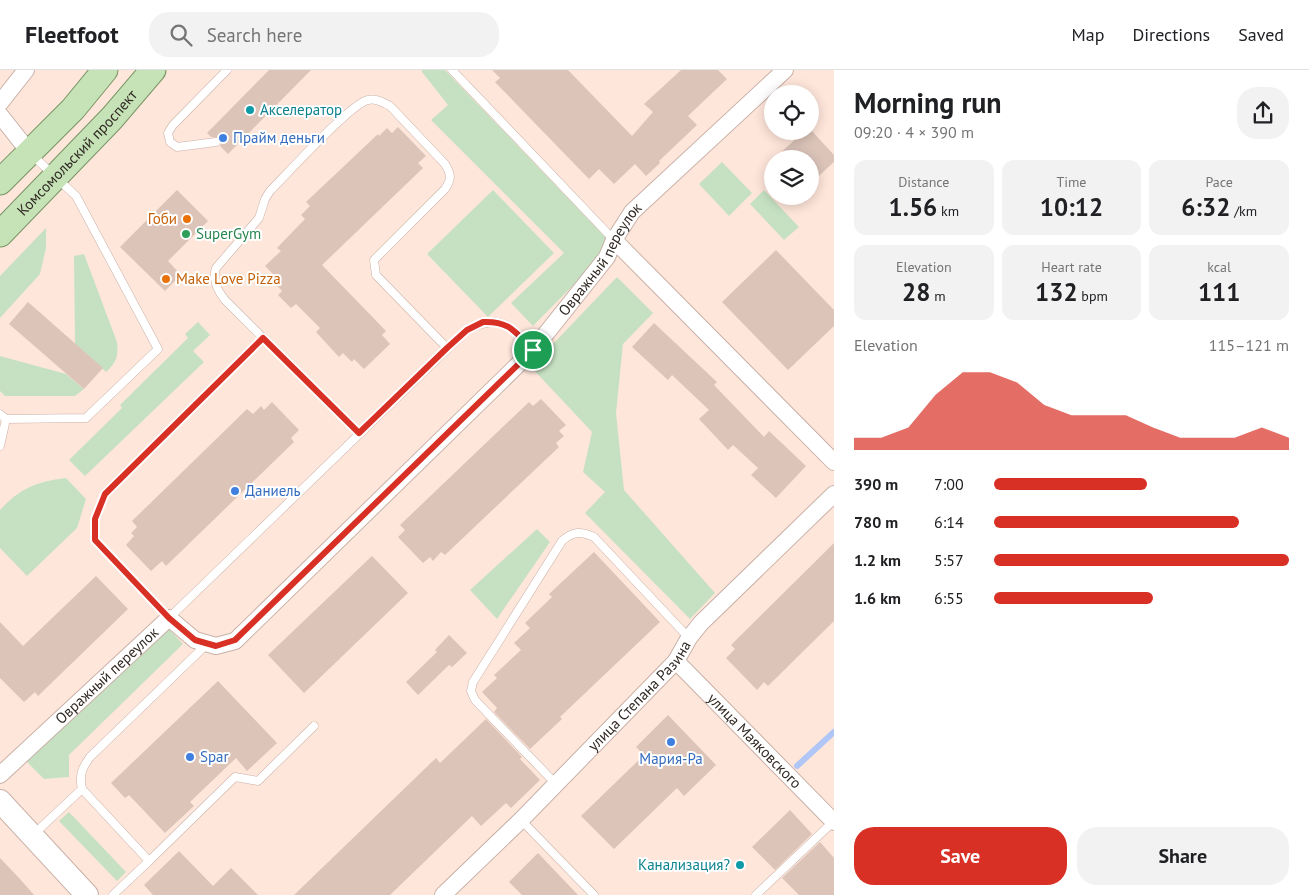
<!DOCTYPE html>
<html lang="en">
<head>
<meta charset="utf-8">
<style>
	:root { --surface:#fff; --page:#f2f2f2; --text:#202124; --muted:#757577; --line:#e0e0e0; --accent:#d93025 }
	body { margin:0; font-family:"PT Sans",sans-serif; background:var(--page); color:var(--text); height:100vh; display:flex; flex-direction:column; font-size:19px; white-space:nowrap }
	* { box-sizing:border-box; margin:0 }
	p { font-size:16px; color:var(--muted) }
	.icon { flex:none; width:28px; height:28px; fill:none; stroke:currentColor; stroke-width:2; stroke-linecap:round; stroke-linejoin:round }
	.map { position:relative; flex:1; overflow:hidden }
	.drawer { display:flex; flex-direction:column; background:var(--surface); width:475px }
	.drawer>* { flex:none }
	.tools { position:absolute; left:764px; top:15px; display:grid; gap:10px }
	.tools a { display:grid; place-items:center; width:55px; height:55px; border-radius:50%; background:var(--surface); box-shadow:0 2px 12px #0003; font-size:25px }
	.pin { position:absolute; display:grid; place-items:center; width:42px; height:42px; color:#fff; margin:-21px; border:2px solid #fff; border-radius:50%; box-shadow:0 1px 5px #0007 }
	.round { display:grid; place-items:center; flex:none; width:52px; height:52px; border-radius:20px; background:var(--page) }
	.head { display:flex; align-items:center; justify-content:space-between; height:85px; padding:0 20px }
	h1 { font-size:28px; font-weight:800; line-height:38px }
	.figures { display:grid; grid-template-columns:repeat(3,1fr); gap:8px; height:85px; padding:5px 20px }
	.figures div { display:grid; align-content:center; border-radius:12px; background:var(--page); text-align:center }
	.figures b { font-size:25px; font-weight:800 }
	.figures small { font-size:14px; font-weight:400 }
	.figures p { font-size:14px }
	.chart { height:140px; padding:10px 20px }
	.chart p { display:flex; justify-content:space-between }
	.chart svg { width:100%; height:90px; margin-top:5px; fill:var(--accent); opacity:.7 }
	.primary-button { display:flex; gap:10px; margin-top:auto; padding:10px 20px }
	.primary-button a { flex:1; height:58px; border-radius:20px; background:var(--accent); color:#fff; font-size:20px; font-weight:800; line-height:58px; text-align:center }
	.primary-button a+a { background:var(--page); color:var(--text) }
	ul { padding:0 20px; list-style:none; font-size:16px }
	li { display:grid; grid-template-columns:80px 60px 1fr; align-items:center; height:38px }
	li i { height:12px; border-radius:6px; background:var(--accent) }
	header { display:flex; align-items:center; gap:30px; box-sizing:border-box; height:70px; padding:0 25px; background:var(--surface); border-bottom:1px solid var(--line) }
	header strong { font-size:24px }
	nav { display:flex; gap:28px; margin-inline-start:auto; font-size:18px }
	.search { width:350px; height:45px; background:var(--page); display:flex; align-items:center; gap:12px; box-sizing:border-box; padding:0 18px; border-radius:20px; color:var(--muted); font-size:19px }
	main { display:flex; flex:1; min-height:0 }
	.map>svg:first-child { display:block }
	.green { fill:#c6e1c2 }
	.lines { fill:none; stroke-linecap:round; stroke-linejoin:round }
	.stream { stroke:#afc6f7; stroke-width:6 }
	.building { fill:#dcc4b9 }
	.lane-casing { stroke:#c9b1a7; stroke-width:9 }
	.street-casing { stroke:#c9b1a7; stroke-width:18 }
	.secondary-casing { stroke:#c9b1a7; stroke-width:24 }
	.primary-casing { stroke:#789464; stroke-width:27 }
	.lane { stroke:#fff; stroke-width:8 }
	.street { stroke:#fff; stroke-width:16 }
	.secondary { stroke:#fff; stroke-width:22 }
	.primary { stroke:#c6e2b7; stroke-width:25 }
	.route-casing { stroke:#fff; stroke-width:10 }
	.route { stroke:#d93025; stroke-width:6 }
	.culture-dot { fill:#0f9aa8; stroke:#fff; stroke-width:2 }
	.shop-dot { fill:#3f7fe0; stroke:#fff; stroke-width:2 }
	.food-dot { fill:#e8710a; stroke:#fff; stroke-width:2 }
	.leisure-dot { fill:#2e9e5b; stroke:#fff; stroke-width:2 }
	.labels { text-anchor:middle; stroke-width:4; stroke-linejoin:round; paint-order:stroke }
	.culture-label { font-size:15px; fill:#0d838f; stroke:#fff; text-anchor:start }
	.shop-label { font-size:15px; fill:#366cbe; stroke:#fff; text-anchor:start }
	.street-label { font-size:15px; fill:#2f2722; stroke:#fff }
	.food-label { font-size:15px; fill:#c56008; stroke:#fff; text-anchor:end }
	.leisure-label { font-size:15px; fill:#27864d; stroke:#fff; text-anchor:start }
</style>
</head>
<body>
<header>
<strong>Fleetfoot</strong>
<div class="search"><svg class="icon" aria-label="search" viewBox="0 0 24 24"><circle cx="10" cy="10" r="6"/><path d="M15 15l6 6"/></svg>Search here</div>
<nav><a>Map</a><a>Directions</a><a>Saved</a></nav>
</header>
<main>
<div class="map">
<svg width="834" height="825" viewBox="0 0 834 825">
	<rect width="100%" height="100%" fill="#ffe6db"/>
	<g class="green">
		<path d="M 422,0 L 445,0 L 606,168 L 603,185 L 533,256 L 511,233 L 564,183 L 431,50 L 448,35 L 422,2 Z"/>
		<path d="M 722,92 L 752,123 L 729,146 L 699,114 Z"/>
		<path d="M 493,120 L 554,183 L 488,247 L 427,184 Z"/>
		<path d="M 764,120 L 799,157 L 784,170 L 750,134 Z"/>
		<path d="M 46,158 L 46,178 L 40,204 L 0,248 L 0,206 Z"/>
		<path d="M 84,184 L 117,272 C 119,286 116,293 106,302 L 75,274 L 74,186 Z"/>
		<path d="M 617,207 L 653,243 L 623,274 L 616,343 L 624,420 L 715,523 L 690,549 L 585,443 L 605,422 L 583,402 L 592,362 L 531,297 Z"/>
		<path d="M 198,252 L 210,265 L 193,281 L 204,292 L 85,406 L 69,390 L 122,338 L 120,335 L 188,268 L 185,264 Z"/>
		<path d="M 0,286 L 66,304 L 84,319 L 75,326 L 5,326 L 0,321 Z"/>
		<path d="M 66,408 L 86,429 L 77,458 L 27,506 L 0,478 L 0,440 C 20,418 36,412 66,408 Z"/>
		<path d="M 537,459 L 550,472 L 497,549 L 470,520 Z"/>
		<path d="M 165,555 L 183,574 L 69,685 L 69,707 L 44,709 L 25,690 Z"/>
		<path d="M 69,742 L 126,802 L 117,811 L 59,751 Z"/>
	</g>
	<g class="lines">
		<path class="stream" d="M 797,696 L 834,662"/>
	</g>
	<g class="building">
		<path d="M 269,0 L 311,0 L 228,84 L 220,76 L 222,72 L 220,68 L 211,67 L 207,63 Z"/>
		<path d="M 492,0 L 568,0 L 632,66 L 653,42 L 644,34 L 681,0 L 718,0 L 727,9 L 688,46 L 697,55 L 659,91 L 660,93 L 646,106 L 635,94 L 614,114 L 599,99 L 589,109 L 495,12 L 500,8 Z"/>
		<path d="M 398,57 L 426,86 L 418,93 L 423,98 L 322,195 L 386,261 L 382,265 L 390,274 L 364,299 L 354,289 L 352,292 L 343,283 L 339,287 L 316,262 L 320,258 L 296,234 L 291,238 L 278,225 L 282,221 L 269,207 L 273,204 L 265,196 L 281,181 L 277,178 L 305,149 L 301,145 L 310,136 L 306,132 L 378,64 L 379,66 L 387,58 L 392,63 Z"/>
		<path d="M 810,59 L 834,85 L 834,92 L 810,114 L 810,89 L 774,89 L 804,61 L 810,61 Z"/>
		<path d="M 177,120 L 208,151 L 168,191 L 181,205 L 165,221 L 120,177 Z"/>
		<path d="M 776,180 L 834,240 L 834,256 L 788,300 L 722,232 Z"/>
		<path d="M 28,232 L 103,298 L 84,319 L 9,254 Z"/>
		<path d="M 654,253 L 717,312 L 714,315 L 764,367 L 769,361 L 806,396 L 776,428 L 751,405 L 758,398 L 733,375 L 728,380 L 699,349 L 709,340 L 672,305 L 668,310 L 632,277 Z"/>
		<path d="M 541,329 L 566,355 L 559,361 L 564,366 L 556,373 L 559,377 L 445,485 L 441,482 L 433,491 L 430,487 L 423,493 L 398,467 L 405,460 L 400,455 L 529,332 L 533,336 Z"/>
		<path d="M 272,332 L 299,360 L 291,368 L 294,372 L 166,496 L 162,491 L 151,501 L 126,475 L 134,466 L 131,463 L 137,457 L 132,451 L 247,339 L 253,344 L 261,336 L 264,340 Z"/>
		<path d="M 834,473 L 834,551 L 768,616 L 764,612 L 757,620 L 726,588 L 735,579 L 731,575 Z"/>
		<path d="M 594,482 L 660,552 L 560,647 L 562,649 L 530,679 L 494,642 L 497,638 L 482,622 L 497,608 L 494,605 L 521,580 L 514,573 L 530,558 L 525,553 L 552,527 L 549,524 Z"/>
		<path d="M 372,486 L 408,523 L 304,623 L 268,585 Z"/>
		<path d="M 96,506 L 128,539 L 38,626 L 35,622 L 24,632 L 0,608 L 0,552 L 23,576 Z"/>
		<path d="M 449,565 L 467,583 L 452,597 L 449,595 L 418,625 L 406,612 L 437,582 L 435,580 Z"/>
		<path d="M 218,611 L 277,673 L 247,701 L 236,688 L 190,732 L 194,736 L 165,763 L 129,725 L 125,728 L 111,713 Z"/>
		<path d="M 668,645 L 716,695 L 684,726 L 677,718 L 614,779 L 581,746 L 644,685 L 636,677 Z"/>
		<path d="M 486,649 L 522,687 L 520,689 L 540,710 L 511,738 L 506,733 L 481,756 L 472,746 L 390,825 L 294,825 L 436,688 L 440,693 Z"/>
		<path d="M 790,740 L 812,764 L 775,800 L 752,777 Z"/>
		<path d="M 820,772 L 834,788 L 834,825 L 799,825 L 782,808 Z"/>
		<path d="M 179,781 L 213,816 L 231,798 L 258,825 L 153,825 L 144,815 Z"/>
		<path d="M 538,783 L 578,825 L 522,825 L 509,812 Z"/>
		<path d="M 0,788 L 20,809 L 34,825 L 0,825 Z"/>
	</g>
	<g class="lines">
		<defs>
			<g id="lane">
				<path d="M 452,0 L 614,170"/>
				<path d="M 216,72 L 177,77 L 170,72 L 168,63 L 173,55 L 227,0"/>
				<path d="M 263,268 L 105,424 L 95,449 L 95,470 L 169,548 L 467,260 C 502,243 509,255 533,280"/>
				<path d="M 0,344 L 6,349 L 86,348 L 158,279 L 76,126 L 32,85"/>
				<path d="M 359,363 L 225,230 C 217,220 212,210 216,198 L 259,148 L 265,129 L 270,121 C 286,105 351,33 368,30 C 376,28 384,33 390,36 L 445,94 C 451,104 452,109 445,119 L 374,190 L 376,205 L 447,278"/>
				<path d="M 0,376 L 6,349"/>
				<path d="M 556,714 L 475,630 L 471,621 L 473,612 L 562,471 C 573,461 581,461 594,467 L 689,568"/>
				<path d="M 82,719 C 79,705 82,698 90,687 L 207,574"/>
				<path d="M 521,750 L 594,825"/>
				<path d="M 34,764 L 82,719 L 149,791 L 113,825"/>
				<path d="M 149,791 L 235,707 L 258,711 L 314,656"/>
				<path d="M 756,825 L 833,752"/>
			</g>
			<g id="street">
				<path d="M 0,33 L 26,0"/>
				<path d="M 0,45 L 30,83"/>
				<path d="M 614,170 L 834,392"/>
				<path id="s1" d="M 676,591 L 834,752"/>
				<path id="s2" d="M 0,705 L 169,548 L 195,570 L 216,576 L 235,571 L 533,280 L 607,187 L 614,170 L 632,142 L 785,0"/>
				<path id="s3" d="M 443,825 L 521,750 L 676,591 L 689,568 L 701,553 L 834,424"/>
			</g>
			<path id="secondary" d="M 0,731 L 87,825"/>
			<g id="primary">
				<path d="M 0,112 L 73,39 L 105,0"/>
				<path id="s4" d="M 0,164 L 112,48 L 153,0"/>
			</g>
		</defs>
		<use href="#lane" class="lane-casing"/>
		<use href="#street" class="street-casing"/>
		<use href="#secondary" class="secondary-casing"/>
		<use href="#primary" class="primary-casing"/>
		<use href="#lane" class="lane"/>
		<use href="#street" class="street"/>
		<use href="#secondary" class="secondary"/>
		<use href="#primary" class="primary"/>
	</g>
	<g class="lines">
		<defs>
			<path id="route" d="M 483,252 C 510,251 515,262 533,280 L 235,570 L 216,576 L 195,570 L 169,548 L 95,470 L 95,449 L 105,424 L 263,268 L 359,363 L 447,278 L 467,260 Z"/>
		</defs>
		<use href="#route" class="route-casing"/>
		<use href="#route" class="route"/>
	</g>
	<g class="culture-dot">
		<circle cx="250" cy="40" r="5"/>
		<circle cx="740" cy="795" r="5"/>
	</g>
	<g class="shop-dot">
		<circle cx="223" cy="68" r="5"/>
		<circle cx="235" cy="421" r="5"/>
		<circle cx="671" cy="672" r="5"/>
		<circle cx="190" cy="687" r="5"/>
	</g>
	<g class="food-dot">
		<circle cx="187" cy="149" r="5"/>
		<circle cx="166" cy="209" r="5"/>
	</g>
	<circle class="leisure-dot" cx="186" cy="164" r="5"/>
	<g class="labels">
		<g class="culture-label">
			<text x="260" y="45">Акселератор</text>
			<text x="730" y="800" text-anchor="end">Канализация?</text>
		</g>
		<g class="shop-label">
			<text x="233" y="73">Прайм деньги</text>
			<text x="245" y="426">Даниель</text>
			<text x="200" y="692">Spar</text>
			<text x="671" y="694" text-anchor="middle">Мария-Ра</text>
		</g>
		<g class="street-label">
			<text dy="5" stroke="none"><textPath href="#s4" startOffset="112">Комсомольский проспект</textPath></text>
			<text dy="5" stroke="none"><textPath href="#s2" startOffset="836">Овражный переулок</textPath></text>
			<text dy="5" stroke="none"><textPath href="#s2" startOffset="146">Овражный переулок</textPath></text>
			<text dy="5" stroke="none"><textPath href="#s3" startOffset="280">улица Степана Разина</textPath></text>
			<text dy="5" stroke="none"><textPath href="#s1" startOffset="112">улица Маяковского</textPath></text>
		</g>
		<g class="food-label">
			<text x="177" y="154">Гоби</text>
			<text x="176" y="214" text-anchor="start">Make Love Pizza</text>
		</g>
		<g class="leisure-label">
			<text x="196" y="169">SuperGym</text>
		</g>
	</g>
</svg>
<div class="tools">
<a><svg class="icon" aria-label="locate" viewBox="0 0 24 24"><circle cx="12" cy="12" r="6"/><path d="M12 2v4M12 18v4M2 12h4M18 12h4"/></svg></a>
<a><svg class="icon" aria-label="layers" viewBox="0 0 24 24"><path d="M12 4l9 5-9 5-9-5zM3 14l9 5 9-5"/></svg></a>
</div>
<div class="pin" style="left:533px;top:280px;background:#1e9e55"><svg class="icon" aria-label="arrive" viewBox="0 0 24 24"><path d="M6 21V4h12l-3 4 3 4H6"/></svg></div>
</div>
<section class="drawer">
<div class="head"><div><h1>Morning run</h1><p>09:20 · 4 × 390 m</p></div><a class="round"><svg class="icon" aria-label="share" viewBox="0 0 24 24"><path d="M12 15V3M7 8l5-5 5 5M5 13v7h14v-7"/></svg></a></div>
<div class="figures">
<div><p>Distance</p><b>1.56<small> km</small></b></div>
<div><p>Time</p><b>10:12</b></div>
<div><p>Pace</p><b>6:32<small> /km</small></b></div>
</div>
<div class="figures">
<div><p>Elevation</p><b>28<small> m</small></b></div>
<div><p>Heart rate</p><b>132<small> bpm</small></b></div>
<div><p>kcal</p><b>111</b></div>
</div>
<div class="chart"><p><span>Elevation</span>115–121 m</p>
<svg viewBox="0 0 160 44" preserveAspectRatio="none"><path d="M0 44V38L10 38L20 33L30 17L40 6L50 6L60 11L70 22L80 27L90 27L100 27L110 33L120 38L130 38L140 38L150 33L160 38V44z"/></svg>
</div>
<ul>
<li><b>390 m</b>7:00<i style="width:52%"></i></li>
<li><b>780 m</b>6:14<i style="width:83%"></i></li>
<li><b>1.2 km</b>5:57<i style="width:100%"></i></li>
<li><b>1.6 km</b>6:55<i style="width:54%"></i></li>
</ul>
<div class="primary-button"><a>Save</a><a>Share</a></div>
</section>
</main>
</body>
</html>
